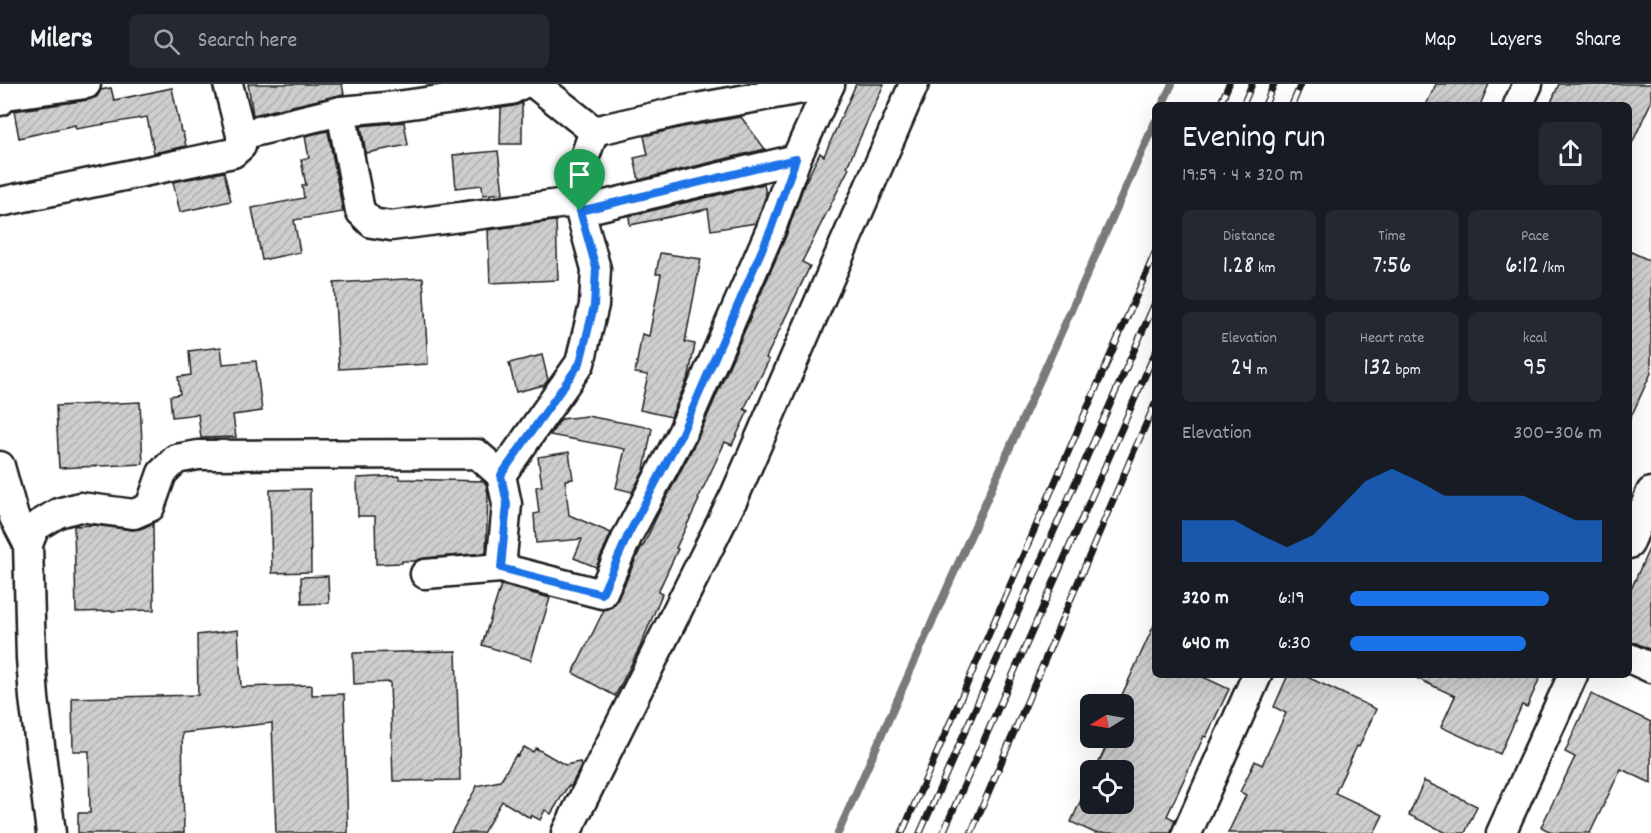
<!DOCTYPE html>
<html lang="en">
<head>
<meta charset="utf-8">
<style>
	:root { --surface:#171b24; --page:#242831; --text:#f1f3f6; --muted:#9ea1a6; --line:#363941; --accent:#1a73e8 }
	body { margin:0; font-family:Dekko,sans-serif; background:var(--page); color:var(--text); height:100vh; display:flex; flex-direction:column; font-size:22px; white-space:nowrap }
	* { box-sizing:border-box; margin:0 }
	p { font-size:20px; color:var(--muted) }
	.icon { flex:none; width:33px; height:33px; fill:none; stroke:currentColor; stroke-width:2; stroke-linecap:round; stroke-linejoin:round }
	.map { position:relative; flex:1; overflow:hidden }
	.sheet { position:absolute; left:1152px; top:18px; width:480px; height:576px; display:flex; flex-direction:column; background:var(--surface); border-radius:9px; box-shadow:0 6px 24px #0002 }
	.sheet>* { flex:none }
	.needle { width:39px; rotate:259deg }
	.controls { position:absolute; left:1080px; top:610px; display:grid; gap:12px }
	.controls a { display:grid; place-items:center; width:54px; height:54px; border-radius:9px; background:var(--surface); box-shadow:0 6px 24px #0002; font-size:30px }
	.pin { position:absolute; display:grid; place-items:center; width:51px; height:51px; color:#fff; margin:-62px -26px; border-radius:50% 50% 50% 0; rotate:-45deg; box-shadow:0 0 6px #0007 }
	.pin .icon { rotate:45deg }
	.round { display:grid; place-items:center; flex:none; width:63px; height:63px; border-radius:9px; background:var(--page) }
	.headline { display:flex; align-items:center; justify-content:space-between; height:102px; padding:0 30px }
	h1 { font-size:33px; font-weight:600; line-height:45px }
	.metrics { display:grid; grid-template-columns:repeat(3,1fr); gap:9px; height:102px; padding:6px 30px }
	.metrics div { display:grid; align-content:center; border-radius:9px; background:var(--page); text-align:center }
	.metrics b { font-size:26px; font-weight:600 }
	.metrics small { font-size:16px; font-weight:400 }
	.metrics p { font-size:16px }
	.chart { height:168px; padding:12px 30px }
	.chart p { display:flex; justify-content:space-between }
	.chart svg { width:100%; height:108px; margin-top:6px; fill:var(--accent); opacity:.7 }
	ul { padding:0 30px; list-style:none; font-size:20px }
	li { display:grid; grid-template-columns:96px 72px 1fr; align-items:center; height:45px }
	li i { height:15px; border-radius:8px; background:var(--accent) }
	header { display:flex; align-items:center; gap:36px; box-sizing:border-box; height:84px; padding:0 30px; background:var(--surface); border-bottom:2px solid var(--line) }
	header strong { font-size:28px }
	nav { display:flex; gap:33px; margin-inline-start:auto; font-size:21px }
	.search { width:420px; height:54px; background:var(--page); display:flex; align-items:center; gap:15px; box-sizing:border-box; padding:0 21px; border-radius:9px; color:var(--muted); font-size:22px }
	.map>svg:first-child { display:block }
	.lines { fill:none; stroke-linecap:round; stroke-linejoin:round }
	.stream { stroke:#7a7a7a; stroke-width:8 }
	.building { fill:url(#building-hatch); stroke:#1c1c1c; stroke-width:1.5 }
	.minor-casing { stroke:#1c1c1c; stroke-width:33 }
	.minor { stroke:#fff; stroke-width:28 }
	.rail-casing { stroke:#1c1c1c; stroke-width:7 }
	.rail { stroke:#fff; stroke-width:4.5; stroke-dasharray:14; stroke-linecap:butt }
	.route-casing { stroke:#fff; stroke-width:12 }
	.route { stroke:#1a73e8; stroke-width:8 }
</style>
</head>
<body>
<header>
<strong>Milers</strong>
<div class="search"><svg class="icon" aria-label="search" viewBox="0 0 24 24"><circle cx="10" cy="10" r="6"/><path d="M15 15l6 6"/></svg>Search here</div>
<nav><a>Map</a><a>Layers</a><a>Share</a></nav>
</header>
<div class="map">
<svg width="1651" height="749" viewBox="0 0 1651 749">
	<defs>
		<pattern id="building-hatch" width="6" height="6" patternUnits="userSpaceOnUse" patternTransform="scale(1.5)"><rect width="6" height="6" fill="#cecece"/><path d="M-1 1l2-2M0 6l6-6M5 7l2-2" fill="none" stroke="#b0b0b0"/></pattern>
	</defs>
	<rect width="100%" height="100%" fill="#fff"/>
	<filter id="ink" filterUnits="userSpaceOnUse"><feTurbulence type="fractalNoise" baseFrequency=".0167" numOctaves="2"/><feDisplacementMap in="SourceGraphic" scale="12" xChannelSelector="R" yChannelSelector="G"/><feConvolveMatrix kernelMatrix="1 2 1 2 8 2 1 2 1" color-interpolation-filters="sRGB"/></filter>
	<g filter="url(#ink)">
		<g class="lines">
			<g class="stream">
				<path d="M 1162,21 L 1172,0"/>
				<path d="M 838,749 L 1155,38"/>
			</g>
		</g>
		<g class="building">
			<path d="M 248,0 L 342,0 L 344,10 L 253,31 Z"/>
			<path d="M 856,0 L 884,0 L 847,83 L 849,84 L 802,178 L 810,182 L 766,274 L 769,276 L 744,325 L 748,327 L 732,361 L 725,358 L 698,415 L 699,416 L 676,464 L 678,465 L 658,508 L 662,510 L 640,563 L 615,612 L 573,589 L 604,526 L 612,523 L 617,517 L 639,468 L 642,462 L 643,462 L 658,430 L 697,356 L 786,152 L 804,101 L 820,69 L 824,72 Z"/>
			<path d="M 1436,0 L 1489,0 L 1480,21 L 1426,21 Z"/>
			<path d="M 1559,0 L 1651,0 L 1651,18 L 1629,66 L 1629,21 L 1550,21 Z"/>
			<path d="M 111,4 L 114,16 L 172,4 L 181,48 L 183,48 L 186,62 L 154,69 L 147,33 L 76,45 L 75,41 L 19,54 L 14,27 L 88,16 L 97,13 L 101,6 Z"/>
			<path d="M 522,19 L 522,60 L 500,60 L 501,24 L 514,22 Z"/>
			<path d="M 741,33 L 765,65 L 639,96 L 634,74 L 648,71 L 644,52 L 683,43 Z"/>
			<path d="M 404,38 L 408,61 L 366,69 L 361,42 Z"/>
			<path d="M 328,47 L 343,128 L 294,136 L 300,168 L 262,176 L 252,124 L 304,114 L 302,101 L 306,101 L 301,76 L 309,74 L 305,52 Z"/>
			<path d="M 498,67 L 503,109 L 483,111 L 482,101 L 456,104 L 453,71 Z"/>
			<path d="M 224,88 L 231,117 L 180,128 L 173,98 Z"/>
			<path d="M 764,100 L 766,111 L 756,139 L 711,146 L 708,125 L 630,141 L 629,132 Z"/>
			<path d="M 554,137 L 556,137 L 558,196 L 490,199 L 488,146 Z"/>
			<path d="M 1629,167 L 1651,177 L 1651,289 L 1629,337 Z"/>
			<path d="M 660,169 L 701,175 L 685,258 L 695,260 L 689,291 L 671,333 L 640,326 L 648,291 L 635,289 L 642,250 L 649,252 L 661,190 L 656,190 Z"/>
			<path d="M 423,194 L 428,280 L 339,285 L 334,199 Z"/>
			<path d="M 221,263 L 223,280 L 256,277 L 262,327 L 233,331 L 236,353 L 201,354 L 198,330 L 172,333 L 170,312 L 180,310 L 178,293 L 191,291 L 189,267 Z"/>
			<path d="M 542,271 L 548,296 L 544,301 L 516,308 L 509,279 Z"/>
			<path d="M 140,318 L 143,380 L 59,384 L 56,322 Z"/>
			<path d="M 587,332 L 652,344 L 644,386 L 632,408 L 616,404 L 625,365 L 550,351 L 561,335 Z"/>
			<path d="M 569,368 L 573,395 L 565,396 L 569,431 L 611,449 L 596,483 L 574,474 L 582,455 L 536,459 L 534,430 L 539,429 L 536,403 L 542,402 L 538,373 Z"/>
			<path d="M 400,392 L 400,395 L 483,397 L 486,400 L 488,410 L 486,469 L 424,474 L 415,477 L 402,477 L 402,479 L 376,480 L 375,432 L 358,432 L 357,394 Z"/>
			<path d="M 310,405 L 311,488 L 272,489 L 270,406 Z"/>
			<path d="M 153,440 L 154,526 L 76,528 L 74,442 L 94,441 L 132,446 L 140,445 Z"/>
			<path d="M 1651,460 L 1651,566 L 1636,559 L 1629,558 L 1629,510 Z"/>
			<path d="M 328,492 L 329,519 L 302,520 L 301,493 Z"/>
			<path d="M 501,501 L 550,514 L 531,576 L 482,561 Z"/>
			<path d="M 1155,539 L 1155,591 L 1199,591 L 1229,605 L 1206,653 L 1204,652 L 1167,732 L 1175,736 L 1171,749 L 1095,749 L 1071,738 L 1090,696 L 1090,720 L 1124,720 L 1124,687 L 1095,687 L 1110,654 L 1124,654 L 1124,625 L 1127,616 L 1121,613 Z"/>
			<path d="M 238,546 L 241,603 L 312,601 L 312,611 L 344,610 L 348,749 L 276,749 L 272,639 L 182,649 L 184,749 L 78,749 L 78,729 L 90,729 L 89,667 L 73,667 L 72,614 L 198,611 L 197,551 Z"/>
			<path d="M 456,567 L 460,696 L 393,697 L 390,598 L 354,600 L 353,569 Z"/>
			<path d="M 1288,591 L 1303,591 L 1376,625 L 1359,663 L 1357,662 L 1335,709 L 1383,731 L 1374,749 L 1228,749 L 1246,711 L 1240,708 L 1255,677 L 1262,681 L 1286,629 L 1274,623 Z"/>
			<path d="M 1410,591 L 1541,591 L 1527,623 L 1522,621 L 1500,670 L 1441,643 L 1455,612 Z"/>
			<path d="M 1591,610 L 1651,638 L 1651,699 L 1621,685 L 1590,749 L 1553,749 L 1541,743 L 1575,673 L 1565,668 Z"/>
			<path d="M 524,663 L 533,668 L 536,664 L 565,681 L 580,678 L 581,682 L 571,702 L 568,702 L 551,730 L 545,726 L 540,736 L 531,731 L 530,734 L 502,717 L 483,749 L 451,749 L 477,702 L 476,702 L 500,697 L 516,671 L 518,672 Z"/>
			<path d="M 1424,697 L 1477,722 L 1465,749 L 1447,749 L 1409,731 Z"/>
		</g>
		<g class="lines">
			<defs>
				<g id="minor">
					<path d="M 535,0 L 594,47"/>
					<path d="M 0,17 L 6,11 L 86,0"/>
					<path d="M 1518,21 L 1528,0"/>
					<path d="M 341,27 L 360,127 L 372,139 L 391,142 L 582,117"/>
					<path d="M 241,51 L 341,27 L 397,22 L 511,6 L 522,0"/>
					<path d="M 0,118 L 233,69 L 241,62 L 241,51 L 228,0"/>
					<path d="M 580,127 L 796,75"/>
					<path d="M 0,382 L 14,433 L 28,460"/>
					<path d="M 501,391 L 580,279 L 594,221 L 596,185 L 580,127 L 584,75 L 594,47 L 680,27 L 830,0"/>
					<path d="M 1629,460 L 1651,408"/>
					<path d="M 501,484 L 602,510 L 628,451 L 682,349 L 771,145 L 796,75 L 830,0"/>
					<path d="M 1629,574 L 1651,584"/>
					<path d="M 51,749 L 34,614 L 31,574 L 28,460 L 35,443 L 58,429 L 80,423 L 134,430 L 150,423 L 162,389 L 176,375 L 198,371 L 477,370 L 501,391 L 507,420 L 501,484 L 425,490"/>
					<path d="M 566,749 L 735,411 L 914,0"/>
					<path d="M 1187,749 L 1257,591"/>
					<path d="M 1501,749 L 1573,591"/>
				</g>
			</defs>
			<use href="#minor" class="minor-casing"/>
			<use href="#minor" class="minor"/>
			<defs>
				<g id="rail">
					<path d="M 1220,21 L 1229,0"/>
					<path d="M 1243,21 L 1252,0"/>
					<path d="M 1265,21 L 1274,0"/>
					<path d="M 1292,21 L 1301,0"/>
					<path d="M 902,749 L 1155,169"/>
					<path d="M 920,749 L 1155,219"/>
					<path d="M 943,749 L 1155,269"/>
					<path d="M 971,749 L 1134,367 L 1155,320"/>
				</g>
			</defs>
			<use href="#rail" class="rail-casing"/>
			<use href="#rail" class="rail"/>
		</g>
	</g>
	<g class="lines" filter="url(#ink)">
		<defs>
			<path id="route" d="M 796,75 L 771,145 L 682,349 L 628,451 L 602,510 L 501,484 L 507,420 L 501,391 L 580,279 L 594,222 L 596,184 L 580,127 Z"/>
		</defs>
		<use href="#route" class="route-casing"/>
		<use href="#route" class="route"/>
	</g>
</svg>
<div class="controls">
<a><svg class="needle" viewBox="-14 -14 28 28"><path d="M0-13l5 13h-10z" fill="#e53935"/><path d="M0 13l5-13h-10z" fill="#9ea1a6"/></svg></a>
<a><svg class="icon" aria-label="locate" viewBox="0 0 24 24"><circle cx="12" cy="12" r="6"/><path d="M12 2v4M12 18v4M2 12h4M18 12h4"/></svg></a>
</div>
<div class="pin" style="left:580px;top:127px;background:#1e9e55"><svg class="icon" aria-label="arrive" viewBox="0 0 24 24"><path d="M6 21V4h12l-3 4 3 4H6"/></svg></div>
<section class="sheet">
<div class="headline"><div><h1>Evening run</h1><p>19:59 · 4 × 320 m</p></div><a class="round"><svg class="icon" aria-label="share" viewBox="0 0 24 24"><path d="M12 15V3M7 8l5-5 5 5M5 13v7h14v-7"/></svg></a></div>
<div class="metrics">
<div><p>Distance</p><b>1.28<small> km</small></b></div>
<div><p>Time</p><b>7:56</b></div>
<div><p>Pace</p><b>6:12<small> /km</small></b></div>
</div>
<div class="metrics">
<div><p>Elevation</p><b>24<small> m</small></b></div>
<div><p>Heart rate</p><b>132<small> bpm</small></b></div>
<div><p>kcal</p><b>95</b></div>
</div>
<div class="chart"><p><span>Elevation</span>300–306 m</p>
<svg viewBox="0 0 160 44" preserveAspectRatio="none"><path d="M0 44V27L10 27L20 27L30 33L40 38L50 33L60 22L70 11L80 6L90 11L100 17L110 17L120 17L130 17L140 22L150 27L160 27V44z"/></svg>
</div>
<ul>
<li><b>320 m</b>6:19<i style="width:79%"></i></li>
<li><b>640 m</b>6:30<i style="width:70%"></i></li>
</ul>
</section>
</div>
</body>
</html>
